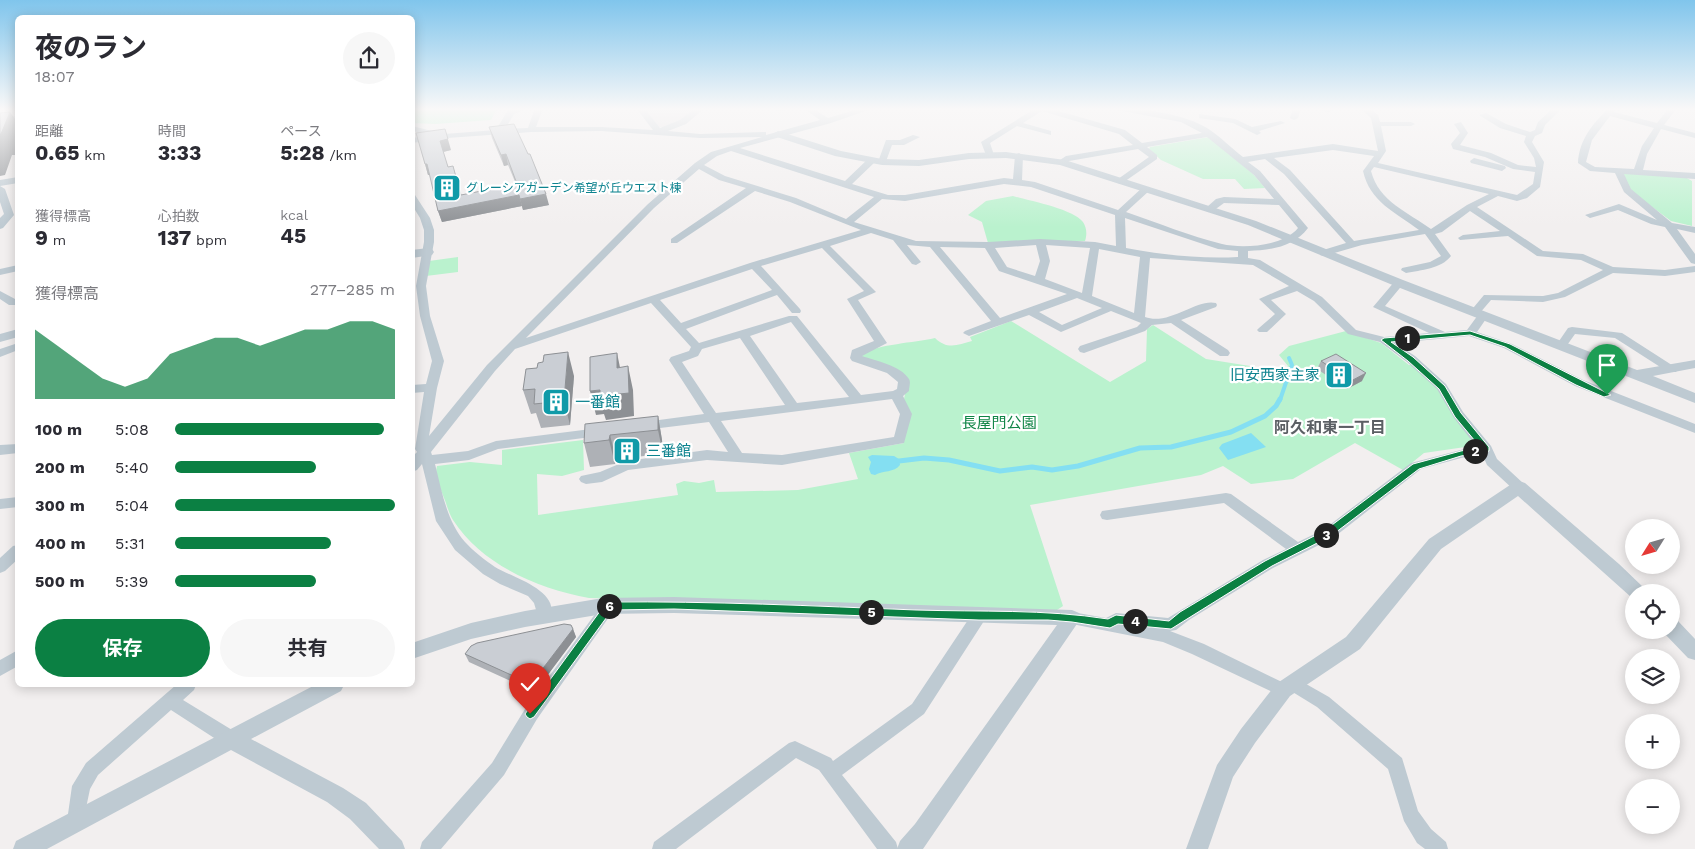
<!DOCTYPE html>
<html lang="ja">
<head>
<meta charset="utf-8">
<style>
	:root { --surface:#fff; --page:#f7f7f7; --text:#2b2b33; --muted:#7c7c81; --accent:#0b8043 }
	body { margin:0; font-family:"Work Sans","Noto Sans JP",sans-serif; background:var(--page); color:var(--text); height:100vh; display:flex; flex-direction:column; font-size:19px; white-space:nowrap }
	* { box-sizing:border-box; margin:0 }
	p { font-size:16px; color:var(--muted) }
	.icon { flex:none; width:28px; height:28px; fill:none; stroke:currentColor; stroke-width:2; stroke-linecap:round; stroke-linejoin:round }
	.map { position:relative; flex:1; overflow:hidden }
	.sheet { position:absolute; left:15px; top:15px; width:400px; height:672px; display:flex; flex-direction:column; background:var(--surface); border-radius:8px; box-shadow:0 2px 12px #0003 }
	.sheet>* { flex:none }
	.needle { width:32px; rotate:233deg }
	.fabs { position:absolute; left:1625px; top:519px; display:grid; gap:10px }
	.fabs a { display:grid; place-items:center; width:55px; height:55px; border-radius:50%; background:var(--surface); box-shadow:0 2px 12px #0003; font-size:25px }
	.pin { position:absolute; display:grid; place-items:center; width:42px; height:42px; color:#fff; margin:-51px -21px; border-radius:50% 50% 50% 0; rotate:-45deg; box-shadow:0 0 5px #0007 }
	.pin .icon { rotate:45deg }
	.km { position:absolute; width:25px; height:25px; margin:-12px; border-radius:50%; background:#222; color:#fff; font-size:14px; line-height:25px; text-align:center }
	.round { display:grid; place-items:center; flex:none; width:52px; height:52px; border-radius:26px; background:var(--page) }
	.overview { display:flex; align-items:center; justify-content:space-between; height:85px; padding:0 20px }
	h1 { font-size:28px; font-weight:700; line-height:38px }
	.stats { display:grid; grid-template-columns:repeat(3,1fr); gap:8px; height:85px; padding:5px 20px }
	.stats div { display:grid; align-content:center }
	.stats b { font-size:21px; font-weight:700 }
	.stats small { font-size:14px; font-weight:400 }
	.stats p { font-size:14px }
	.chart { height:140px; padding:10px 20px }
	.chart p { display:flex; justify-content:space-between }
	.chart svg { width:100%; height:90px; margin-top:5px; fill:var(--accent); opacity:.7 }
	.button { display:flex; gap:10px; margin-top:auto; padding:10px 20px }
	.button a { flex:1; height:58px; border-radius:30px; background:var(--accent); color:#fff; font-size:20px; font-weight:700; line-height:58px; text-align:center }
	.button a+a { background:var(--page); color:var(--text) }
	ul { padding:0 20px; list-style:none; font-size:16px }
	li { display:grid; grid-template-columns:80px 60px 1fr; align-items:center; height:38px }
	li i { height:12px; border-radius:6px; background:var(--accent) }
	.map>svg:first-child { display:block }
	.education { fill:#e3dfe1 }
	.green { fill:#baf2ce }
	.water { fill:#84dff2 }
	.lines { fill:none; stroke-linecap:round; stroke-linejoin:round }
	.stream-far1 { stroke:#84dff2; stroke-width:4 }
	.stream { stroke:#84dff2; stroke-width:5 }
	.minor { fill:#becad2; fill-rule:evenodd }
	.tertiary { fill:#becad2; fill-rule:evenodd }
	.wall { fill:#aeb1b6 }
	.shaded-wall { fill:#8d9094 }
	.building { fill:#caced4; stroke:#8d9094 }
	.route { fill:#0b8043; stroke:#fff }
	.labels { text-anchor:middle; stroke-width:4.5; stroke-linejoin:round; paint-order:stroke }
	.far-culture-label { font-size:12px; fill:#0d838f; stroke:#fff; text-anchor:start }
	.culture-label { font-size:15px; fill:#0d838f; stroke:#fff; text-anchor:start }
	.park-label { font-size:15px; fill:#118547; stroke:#fff }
	.neighbourhood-label { font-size:16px; font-weight:bold; fill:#5b5f64; stroke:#fff }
</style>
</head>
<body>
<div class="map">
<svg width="1695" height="849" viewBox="0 0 1695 849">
	<rect width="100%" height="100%" fill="#f2efef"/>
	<path class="education" d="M 644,108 L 697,108 L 681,121 L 665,127 L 659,127 L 652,120 Z"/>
	<g class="green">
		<path d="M 412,108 L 502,108 L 497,109 L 491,120 L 435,124 L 413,123 Z"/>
		<path d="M 1209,137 L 1253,174 L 1265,188 L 1244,189 L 1235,179 L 1203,179 L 1161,160 L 1149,149 L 1150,147 Z"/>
		<path d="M 1622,172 L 1685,177 L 1692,181 L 1692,226 L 1671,221 L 1628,189 Z"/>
		<path d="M 1013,196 C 1030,201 1073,209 1083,222 C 1087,228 1087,235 1085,241 L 988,243 L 982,222 L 968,215 L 986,201 Z"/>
		<path d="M 458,257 L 458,272 L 426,276 L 429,261 Z"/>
		<path d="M 1011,321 L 1110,382 L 1146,361 L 1147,329 L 1153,325 L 1206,359 L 1250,366 L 1279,375 L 1288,366 L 1279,355 L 1289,346 L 1346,331 L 1381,343 L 1409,365 L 1414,365 L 1439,387 L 1479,445 L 1424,453 L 1403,470 L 1355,443 L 1293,479 L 1251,484 L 1223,466 L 1201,475 L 1030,505 L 1063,606 L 1057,610 L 589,598 C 539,589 482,565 453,520 C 449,514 447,505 444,498 C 440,487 434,477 437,466 L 470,462 L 502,465 L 502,450 L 583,440 L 584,470 L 562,476 L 537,474 L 538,515 L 678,495 L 676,484 L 684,481 L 699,483 L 714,480 L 716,492 L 798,490 L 858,479 L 849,453 L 904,443 L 904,399 L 908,380 L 863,358 L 861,354 C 880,344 913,343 935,338 C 947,350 958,345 972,341 L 970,337 Z"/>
	</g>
	<g class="water">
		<path d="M 1251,433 L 1266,447 L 1228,460 L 1219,448 L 1222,444 Z"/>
		<path d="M 872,455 L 894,456 L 899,459 L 900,465 C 894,473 883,470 875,475 L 871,474 L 869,469 L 871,462 L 868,457 Z"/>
	</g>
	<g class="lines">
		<path class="stream-far1" d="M 1280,400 L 1292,365 L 1289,358"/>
		<path class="stream" d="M 899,461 L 924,458 L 949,460 L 1000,471 L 1032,467 L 1052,470 L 1078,466 L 1140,448 L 1171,447 L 1231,432 L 1265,416 L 1276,406 L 1280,399"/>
		<g class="minor">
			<path d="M 516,108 L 528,108 L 514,114 L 505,129 L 528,128 L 535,108 L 543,108 L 536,127 L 601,127 L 653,130 L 636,108 L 644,108 L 660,128 L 680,120 L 696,108 L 705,108 L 686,124 L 668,131 L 700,134 L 763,132 L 766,132 L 766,135 L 820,120 L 803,108 L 812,108 L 828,118 L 862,108 L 874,108 L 831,123 L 740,148 L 845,181 L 869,158 L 875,158 L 875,162 L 852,184 L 888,195 L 905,195 L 1004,178 L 1013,179 L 1015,156 L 1019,153 L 1023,156 L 1022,180 L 1035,182 L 1118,210 L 1143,187 L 1149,187 L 1149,191 L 1126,212 C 1158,223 1190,236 1222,244 C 1243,249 1284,246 1298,228 L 1279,205 L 1224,203 L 1213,211 L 1207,211 L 1207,207 L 1216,199 L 1224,197 L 1274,199 L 1254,175 L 1207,137 L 1147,147 L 1157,155 L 1157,159 L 1121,184 L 1118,183 L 1118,179 L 1149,157 L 1138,149 L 1069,161 L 1061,165 L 1057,162 L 1066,156 L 1133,145 L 1119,134 L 1042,111 L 1023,123 L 1051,131 L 1051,135 L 1017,126 L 990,143 L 994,155 L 990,158 L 986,155 L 981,142 L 1036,108 L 1048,108 L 1125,130 L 1142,143 L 1202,133 L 1181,122 L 1117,110 L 1113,108 C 1138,107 1185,114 1207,128 C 1220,136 1231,148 1243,157 L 1333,144 L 1378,151 L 1371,118 L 1360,108 L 1369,108 L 1378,115 L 1380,122 L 1411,122 L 1415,124 L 1411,126 L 1381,126 L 1386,151 L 1378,163 L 1517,195 L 1533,184 L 1535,172 L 1513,169 L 1485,157 L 1453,149 L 1451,144 L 1460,133 L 1454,124 L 1461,122 L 1468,133 L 1460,145 L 1491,153 L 1518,165 L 1536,167 L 1534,158 L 1524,142 L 1526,136 L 1500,128 L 1479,115 L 1486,113 L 1506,124 L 1530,132 L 1535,130 L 1538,122 L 1551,110 L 1548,108 L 1559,108 L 1559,111 L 1545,125 L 1542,133 L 1535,136 L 1532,142 L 1544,162 L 1540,187 L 1527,198 L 1517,201 L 1498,196 L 1477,207 L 1543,251 L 1583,254 L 1613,267 L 1665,270 L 1695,266 L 1695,272 L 1665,276 L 1613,273 L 1565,297 L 1543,302 L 1491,300 L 1479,314 L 1487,314 L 1488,316 L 1477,332 L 1512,344 L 1583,380 L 1695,424 L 1695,433 L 1575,386 L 1504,348 L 1469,336 L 1395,343 L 1415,356 L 1446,384 L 1463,412 L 1491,446 L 1497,459 L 1524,484 L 1526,487 L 1524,490 L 1514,490 L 1487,465 L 1482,454 L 1461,458 L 1421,469 L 1333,538 L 1273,568 L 1189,620 L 1176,630 L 1170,631 L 1204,644 L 1284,683 L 1286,678 L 1292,676 L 1329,697 L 1402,758 L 1418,811 L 1431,829 L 1446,842 L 1448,849 L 1425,849 L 1417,843 L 1404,821 L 1388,769 L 1317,707 L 1291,691 L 1289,695 L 1283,697 L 1192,654 L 1163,642 L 1072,624 L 1067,623 L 1064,618 L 1067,613 L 1072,612 L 1106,618 L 1116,613 L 1168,618 L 1263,560 L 1286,549 L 1224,503 L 1107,520 L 1102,519 L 1100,515 L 1102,511 L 1226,493 L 1231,494 L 1298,542 L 1323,530 L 1411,463 L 1476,446 L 1454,418 L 1437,389 L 1407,362 L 1380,342 L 1348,334 L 1314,301 L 1297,291 L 1271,300 L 1286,314 L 1267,332 L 1259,332 L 1257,330 L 1259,328 L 1275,314 L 1259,299 L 1289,286 L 1253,265 L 1150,258 L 1145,317 C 1169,326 1197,298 1216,303 L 1217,305 L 1216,307 L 1181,320 L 1228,350 L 1230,353 L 1228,356 L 1220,356 L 1171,323 L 1152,325 L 1145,331 L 1084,353 L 1080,352 L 1078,349 L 1080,346 L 1137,327 L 1141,323 L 1111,311 L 1061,332 L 1029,315 L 969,336 L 963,333 L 965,331 L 991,321 L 930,247 L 907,245 L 921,262 L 916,265 L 912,264 L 893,240 L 871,233 L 830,246 L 876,292 L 858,300 L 887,343 L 862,356 C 876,361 900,365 909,379 C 911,382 909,387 909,391 L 903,396 L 912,414 L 904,443 L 782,465 L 707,460 L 628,470 L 602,482 L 586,484 L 581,482 L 579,479 L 581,476 L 600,472 L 626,461 L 707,450 L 728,452 L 709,422 L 644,430 L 638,426 L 644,422 L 704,414 L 669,360 L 671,357 L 689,351 L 691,347 L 651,303 L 515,349 L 495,371 L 431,452 L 432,455 L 468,451 L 496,441 L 599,428 L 603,429 L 605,432 L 599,436 L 498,449 L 469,460 L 435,464 C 442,491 446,520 465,542 C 473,551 485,560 495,567 C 511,577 564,591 549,620 L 544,621 L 539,620 L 534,603 L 528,596 L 500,584 L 483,574 L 455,550 L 436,521 L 422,464 L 417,470 L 412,472 L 412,457 L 417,452 L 415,449 L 424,392 L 412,393 L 412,385 L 426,384 L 432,361 L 420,316 L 416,286 L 424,242 L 424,230 L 420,218 L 412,205 L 412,194 L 415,195 L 430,218 L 434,230 L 434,242 L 426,286 L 430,316 L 444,361 L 437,388 L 429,436 L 487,365 L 648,204 L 695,163 L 711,152 L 762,137 L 700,138 L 601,131 L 531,132 L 447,138 L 412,143 L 412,138 L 434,135 L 412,131 L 412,126 L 444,134 L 496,130 L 508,110 ZM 1333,150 L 1374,156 L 1363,171 C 1370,202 1395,212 1419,230 L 1354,241 L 1290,170 L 1274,158 ZM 731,151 L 874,197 L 846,219 L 796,198 L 725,176 L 704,165 L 717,156 ZM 1265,159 L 1284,174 L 1346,243 L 1320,251 L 1320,255 L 1324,256 L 1362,245 L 1425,234 L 1441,256 L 1430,262 L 1402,268 L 1401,270 L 1406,273 C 1421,270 1441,269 1451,256 L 1435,234 L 1442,232 L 1470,211 L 1500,231 L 1463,235 L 1458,238 L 1460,240 L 1508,236 L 1537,256 L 1581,260 L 1603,270 L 1558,293 L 1543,296 L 1484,295 L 1469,313 L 1474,316 L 1478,315 L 1467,330 L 1445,332 L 1385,306 L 1404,283 L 1399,280 L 1395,281 L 1373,307 L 1429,333 L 1384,337 L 1356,330 L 1322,297 L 1260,260 L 1248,258 L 1248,251 C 1271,250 1294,247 1308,228 L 1260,171 L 1248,162 ZM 1374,167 L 1489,194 L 1467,205 L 1431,229 C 1408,212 1379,202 1371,171 ZM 699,169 L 719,180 L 746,188 L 671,239 L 671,243 L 677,243 L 755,191 L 790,202 L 861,230 L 750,263 L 526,338 L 654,208 ZM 1004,184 L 1031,187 L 1115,215 L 1116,246 L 1095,242 L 1040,239 L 988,242 L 916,241 L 854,222 L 882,199 L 905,201 ZM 1125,218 L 1218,249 L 1238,251 L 1238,257 C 1201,259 1162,255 1126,248 ZM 1036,245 L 1040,261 L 1035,276 L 1007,267 L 995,248 ZM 1046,245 L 1090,248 L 1082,293 L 1045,279 L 1050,261 ZM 940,247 L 985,248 L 999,271 L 1067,294 L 1000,318 ZM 822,248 L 864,291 L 847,299 L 874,341 L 852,350 L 850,358 L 852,361 L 887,373 L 898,382 L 897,389 L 893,391 L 861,395 L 797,316 L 789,316 L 699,343 L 686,329 L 777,295 L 792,313 L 800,313 L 801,311 L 800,309 L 761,266 ZM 1099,249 L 1140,257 L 1134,313 L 1092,296 ZM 752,269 L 772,290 L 681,323 L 660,300 ZM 1077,298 L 1102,308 L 1062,325 L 1039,312 ZM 791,322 L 849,397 L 797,403 L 750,336 ZM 740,338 L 785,405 L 716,413 L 682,362 L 698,356 L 702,349 ZM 892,399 L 900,414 L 894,437 L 782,455 L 742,453 L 721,421 Z"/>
			<path d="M 778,108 L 787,108 L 781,111 L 778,111 Z"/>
			<path d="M 1293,108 L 1301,108 L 1298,118 L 1294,120 L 1290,118 Z"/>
			<path d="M 1315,108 L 1340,108 L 1328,112 Z"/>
			<path d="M 1609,108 L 1617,108 L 1614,112 L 1657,123 L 1669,108 L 1677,108 L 1664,125 L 1695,133 L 1695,138 L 1661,129 L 1647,154 L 1643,170 L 1695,173 L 1695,179 L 1624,174 L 1631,189 L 1672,223 L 1695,227 L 1695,233 L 1677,229 L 1695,254 L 1695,264 L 1691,263 L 1665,227 L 1651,224 L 1618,210 L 1590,218 L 1585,215 L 1619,204 L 1657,220 L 1624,192 L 1615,173 L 1590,171 L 1578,163 C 1579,140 1593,123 1609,108 ZM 1610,116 L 1654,128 L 1642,146 L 1634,169 L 1595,167 L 1586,162 L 1592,140 Z"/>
			<path d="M 1199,114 L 1235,119 L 1252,127 L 1281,121 L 1285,123 L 1259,131 L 1261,133 L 1257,135 L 1233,123 L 1199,118 Z"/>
			<path d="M 18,116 L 18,120 L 5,121 L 1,119 L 5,117 Z"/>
			<path d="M 913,135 L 920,137 L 904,145 L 892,145 L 885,164 L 879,164 L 878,162 L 886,140 L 900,140 Z"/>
			<path d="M 1474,158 L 1505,166 L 1506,168 L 1502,171 L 1471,163 L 1470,161 Z"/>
			<path d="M 0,186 L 5,189 L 14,215 L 3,228 L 0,229 L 0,218 L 4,214 L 0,202 Z"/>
			<path d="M 18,265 L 18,271 L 0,275 L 0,269 Z"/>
			<path d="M 0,291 L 15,299 L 18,299 L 18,305 L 9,305 L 0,299 Z"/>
			<path d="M 1572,327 L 1622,333 L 1678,369 L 1676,372 L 1668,372 L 1615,338 L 1575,334 L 1565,348 L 1557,348 L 1555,346 L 1557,344 L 1568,328 Z"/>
			<path d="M 18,343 L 18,350 L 0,357 L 0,349 Z"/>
			<path d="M 18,444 L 18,453 L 0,455 L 0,445 Z"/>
			<path d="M 18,497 L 18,507 L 0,509 L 0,499 Z"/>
			<path d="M 18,545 L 18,559 L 5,571 L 0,573 L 0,558 L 13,546 Z"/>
			<path d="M 609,600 L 614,602 L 617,606 L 614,610 L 537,719 L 504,775 L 441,849 L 420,849 L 422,842 L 492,763 L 525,709 L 604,602 Z"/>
			<path d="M 979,610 L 984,611 L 987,616 L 984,621 L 924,714 L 842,775 L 896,842 L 898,849 L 877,849 L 819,770 L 796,758 L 676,849 L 652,849 L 654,842 L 789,743 L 795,741 L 831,758 L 833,761 L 912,704 L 974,611 Z"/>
			<path d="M 18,650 L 18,666 L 0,676 L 0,660 Z"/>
			<path d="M 176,685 L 196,685 L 194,690 L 183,700 L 237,733 L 240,739 L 237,745 L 231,747 L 225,745 L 171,710 L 98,775 L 90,789 L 82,827 L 76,830 L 70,827 L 67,821 L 72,786 L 86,763 Z"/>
		</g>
		<g class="tertiary">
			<path d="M 778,131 L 841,151 L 882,159 L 919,160 L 969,153 L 1006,152 L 1065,160 L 1256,221 L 1403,280 L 1637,370 L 1695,360 L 1695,368 L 1653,376 L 1695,393 L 1695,403 L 1395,286 L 1248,225 L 1060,165 L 1006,158 L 969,159 L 919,166 L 882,165 L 835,156 L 774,136 L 773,134 Z"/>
			<path d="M 18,177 L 18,183 L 0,186 L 0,180 Z"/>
			<path d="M 428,248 L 432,249 L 434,252 L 432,255 L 412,258 L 412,250 Z"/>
			<path d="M 18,329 L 18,337 L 0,342 L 0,334 Z"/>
			<path d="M 1519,481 L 1525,483 L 1619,564 L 1643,587 L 1646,592 L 1634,592 L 1634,598 L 1631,597 L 1518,496 L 1441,549 L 1360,649 L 1290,696 L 1255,743 L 1233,777 L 1208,849 L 1186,849 L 1217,765 L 1241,729 L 1276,684 L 1346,637 L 1429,539 L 1513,483 Z"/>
			<path d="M 674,597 L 1072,610 L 1079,613 L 1081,618 L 923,849 L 897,849 L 900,841 L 915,824 L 1057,625 L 674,613 L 603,614 L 525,627 L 471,639 L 412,659 L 412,643 L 471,623 L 525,611 L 603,598 Z"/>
			<path d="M 1671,619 L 1678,621 L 1695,639 L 1695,660 L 1688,658 L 1664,633 L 1663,630 L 1671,630 Z"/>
			<path d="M 315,685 L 344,685 L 341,691 L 251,739 L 343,788 L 366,803 L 402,841 L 405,849 L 379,849 L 350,819 L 327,802 L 231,750 L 47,849 L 13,849 L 16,841 Z"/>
		</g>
	</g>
	<g class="wall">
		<path d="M 489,127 L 549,205 L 523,210 L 522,206 L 442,222 L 438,211 L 430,175 L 428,175 L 425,164 L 416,133 L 451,150 L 443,152 L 448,167 L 453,166 L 461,195 L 516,184 L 508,165 L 504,166 L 492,138 Z"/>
		<path d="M 1321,361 L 1362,381 L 1347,389 L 1317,369 Z"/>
		<path d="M 574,376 L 570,425 L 541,428 L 536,413 L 531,414 L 523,390 Z"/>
		<path d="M 658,416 L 662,440 L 663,454 L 616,459 L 615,464 L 590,467 L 584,443 Z"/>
		<path d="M 573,629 L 576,637 L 535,692 L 469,662 L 465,654 Z"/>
	</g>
	<g class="shaded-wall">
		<path d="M 10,112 L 18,123 L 18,147 L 15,155 L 12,155 L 5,175 L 0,176 L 0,134 Z"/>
		<path d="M 445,129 L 451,150 L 443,152 L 440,141 Z"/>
		<path d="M 506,154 L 508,165 L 504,166 L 501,155 Z"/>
		<path d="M 425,164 L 427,164 L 431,175 L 428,175 Z"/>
		<path d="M 453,166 L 464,206 L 519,195 L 522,206 L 442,222 L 438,211 Z"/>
		<path d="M 546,194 L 549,205 L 523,210 L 520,199 Z"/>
		<path d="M 568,352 L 574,376 L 570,425 L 564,401 Z"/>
		<path d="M 617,353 L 622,377 L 617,368 Z"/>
		<path d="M 628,366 L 633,390 L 634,416 L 606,420 L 604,414 L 596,415 L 590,391 L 600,390 Z"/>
		<path d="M 1366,373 L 1362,381 L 1347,389 L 1351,381 Z"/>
		<path d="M 658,416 L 662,440 L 663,454 L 658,430 Z"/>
		<path d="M 610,435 L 616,459 L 615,464 L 609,440 Z"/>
		<path d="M 573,629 L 576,637 L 535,692 L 531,684 Z"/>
	</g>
	<g class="building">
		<path d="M 10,112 L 1,134 L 0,134 L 0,113 Z"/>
		<path d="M 514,124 L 528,154 L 530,154 L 546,194 L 520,199 L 519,195 L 438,211 L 427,164 L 425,164 L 416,133 L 445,129 L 448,139 L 440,141 L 448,167 L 453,166 L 461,195 L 517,184 L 506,154 L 501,155 L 489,127 Z"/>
		<path d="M 568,352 L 564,401 L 534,404 L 535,389 L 523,390 L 526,369 L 537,368 L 538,363 L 543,362 L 544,355 Z"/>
		<path d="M 617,353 L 617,368 L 628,366 L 629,393 L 600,396 L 600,390 L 590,391 L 590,357 Z"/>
		<path d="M 1336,354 L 1366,373 L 1351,381 L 1321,361 Z"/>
		<path d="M 658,416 L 658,430 L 610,435 L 609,440 L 584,443 L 585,424 Z"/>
		<path d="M 564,624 L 571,625 L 573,629 L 531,684 L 465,654 L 471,646 L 477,643 Z"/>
	</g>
	<linearGradient id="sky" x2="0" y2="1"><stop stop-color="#80c5ec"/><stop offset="0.48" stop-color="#f9f8f8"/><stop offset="1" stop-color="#f9f8f8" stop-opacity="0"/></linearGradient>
	<rect width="1695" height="227" fill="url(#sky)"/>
	<path class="route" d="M 1470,331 L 1510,344 L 1611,395 L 1604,397 L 1576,385 L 1505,347 L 1470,335 L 1391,342 L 1413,357 L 1445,386 L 1461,413 L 1489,447 L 1489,451 L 1461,456 L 1419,469 L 1331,536 L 1272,566 L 1171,629 L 1118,624 L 1110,628 L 1072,622 L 1048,620 L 979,620 L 674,609 L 612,610 L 534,717 L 530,719 L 527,717 L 525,714 L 606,603 L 609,602 C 711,601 814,606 916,610 C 980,612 1045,609 1108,619 L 1116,615 L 1169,621 L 1180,612 L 1265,561 L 1324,531 L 1413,464 L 1461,451 L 1480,447 L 1455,417 L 1439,389 L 1408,361 L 1381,340 L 1384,338 Z"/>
	<defs>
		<symbol id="building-square" viewBox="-11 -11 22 22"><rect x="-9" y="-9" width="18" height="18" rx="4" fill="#0f9aa8" stroke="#fff"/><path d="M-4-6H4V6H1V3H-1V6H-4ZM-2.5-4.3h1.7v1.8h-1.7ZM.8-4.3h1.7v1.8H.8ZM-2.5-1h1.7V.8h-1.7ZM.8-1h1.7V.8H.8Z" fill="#fff"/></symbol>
	</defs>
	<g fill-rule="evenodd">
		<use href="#building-square" x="431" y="172" width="32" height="32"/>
		<use href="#building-square" x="1323" y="359" width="32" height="32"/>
		<use href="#building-square" x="540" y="386" width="32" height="32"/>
		<use href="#building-square" x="611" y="435" width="32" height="32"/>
	</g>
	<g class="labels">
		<g class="far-culture-label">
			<text x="466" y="192">グレーシアガーデン希望が丘ウエスト棟</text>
		</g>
		<g class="culture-label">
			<text x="1320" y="380" text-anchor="end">旧安西家主家</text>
			<text x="575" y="407">一番館</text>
			<text x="646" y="456">三番館</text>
		</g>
		<g class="park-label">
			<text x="999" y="428">長屋門公園</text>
		</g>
		<g class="neighbourhood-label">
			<text x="1330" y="433">阿久和東一丁目</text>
		</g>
	</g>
</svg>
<div class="fabs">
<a><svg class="needle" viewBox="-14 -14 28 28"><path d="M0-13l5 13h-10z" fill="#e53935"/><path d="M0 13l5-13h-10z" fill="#7c7c81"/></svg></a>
<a><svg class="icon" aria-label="locate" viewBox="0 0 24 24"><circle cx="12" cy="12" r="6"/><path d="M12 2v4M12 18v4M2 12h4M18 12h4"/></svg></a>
<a><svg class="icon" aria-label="layers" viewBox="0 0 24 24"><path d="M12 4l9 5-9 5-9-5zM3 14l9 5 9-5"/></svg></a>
<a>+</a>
<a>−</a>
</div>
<div class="pin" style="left:1607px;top:395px;background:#1e9e55"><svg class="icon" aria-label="arrive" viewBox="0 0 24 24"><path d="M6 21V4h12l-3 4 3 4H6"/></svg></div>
<div class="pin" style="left:530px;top:714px;background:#d93025"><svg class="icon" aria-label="check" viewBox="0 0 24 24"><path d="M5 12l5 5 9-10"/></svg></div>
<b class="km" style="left:1407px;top:338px">1</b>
<b class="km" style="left:1475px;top:451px">2</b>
<b class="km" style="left:1326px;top:535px">3</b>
<b class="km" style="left:1135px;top:621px">4</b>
<b class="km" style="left:871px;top:612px">5</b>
<b class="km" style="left:609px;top:606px">6</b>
<section class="sheet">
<div class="overview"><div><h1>夜のラン</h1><p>18:07</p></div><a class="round"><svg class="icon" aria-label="share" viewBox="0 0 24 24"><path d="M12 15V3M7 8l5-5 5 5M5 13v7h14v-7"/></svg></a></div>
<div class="stats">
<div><p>距離</p><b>0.65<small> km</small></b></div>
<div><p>時間</p><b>3:33</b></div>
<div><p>ペース</p><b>5:28<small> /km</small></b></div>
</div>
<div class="stats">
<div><p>獲得標高</p><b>9<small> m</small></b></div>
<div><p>心拍数</p><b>137<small> bpm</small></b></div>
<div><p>kcal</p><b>45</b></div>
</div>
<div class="chart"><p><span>獲得標高</span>277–285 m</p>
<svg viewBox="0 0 160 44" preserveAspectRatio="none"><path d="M0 44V10L10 18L20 26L30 34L40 38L50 34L60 22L70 18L80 14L90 14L100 18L110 14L120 10L130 10L140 6L150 6L160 10V44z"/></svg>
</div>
<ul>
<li><b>100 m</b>5:08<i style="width:95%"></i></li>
<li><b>200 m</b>5:40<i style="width:64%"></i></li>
<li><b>300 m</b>5:04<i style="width:100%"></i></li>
<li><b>400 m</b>5:31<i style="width:71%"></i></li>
<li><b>500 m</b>5:39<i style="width:64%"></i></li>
</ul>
<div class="button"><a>保存</a><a>共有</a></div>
</section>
</div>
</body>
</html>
